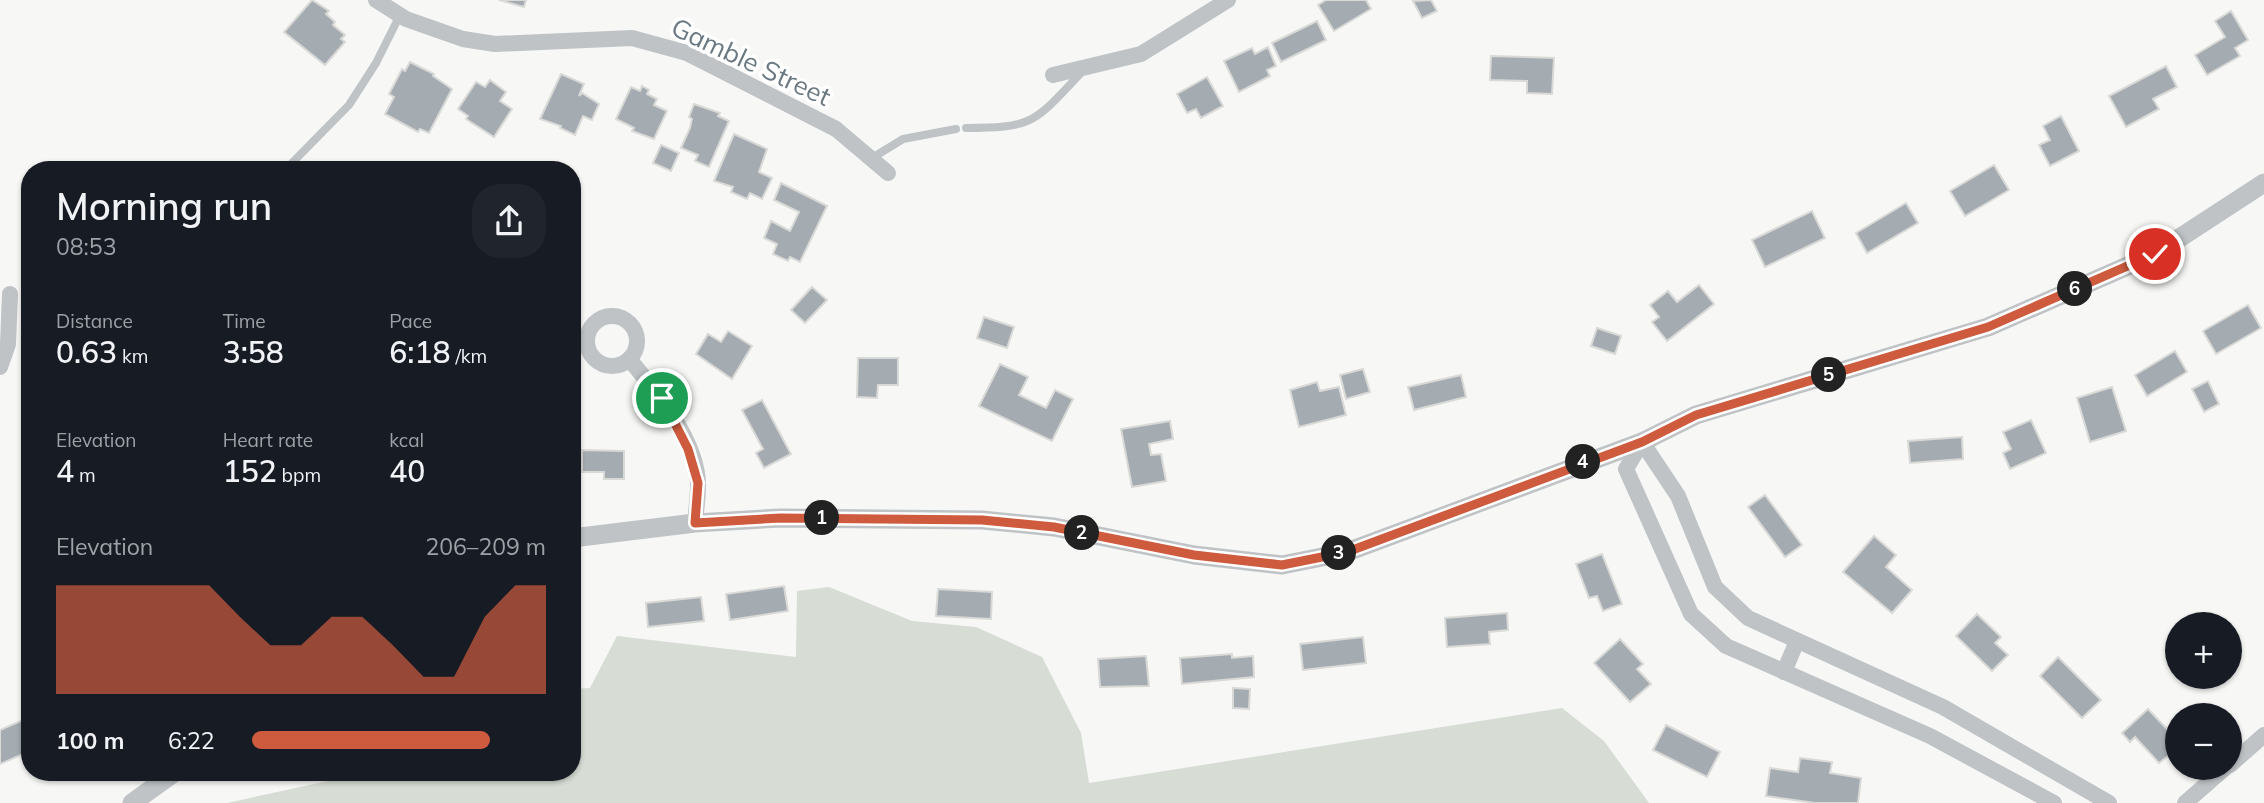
<!DOCTYPE html>
<html lang="en">
<head>
<meta charset="utf-8">
<style>
	:root { --surface:#171b24; --page:#20242c; --text:#f1f3f6; --muted:#9ea1a6; --accent:#ce5b3e }
	body { margin:0; font-family:Mulish,sans-serif; background:var(--page); color:var(--text); height:100vh; display:flex; flex-direction:column; font-size:26px; white-space:nowrap }
	* { box-sizing:border-box; margin:0 }
	p { font-size:23px; color:var(--muted) }
	.icon { flex:none; width:38px; height:38px; fill:none; stroke:currentColor; stroke-width:2; stroke-linecap:round; stroke-linejoin:round }
	.map { position:relative; flex:1; overflow:hidden }
	.details { position:absolute; left:21px; top:161px; width:560px; height:620px; display:flex; flex-direction:column; background:var(--surface); border-radius:28px; box-shadow:0 2px 5px #0004 }
	.details>* { flex:none }
	.fabs { position:absolute; left:2165px; top:612px; display:grid; gap:14px }
	.fabs a { display:grid; place-items:center; width:77px; height:77px; border-radius:50%; background:var(--surface); box-shadow:0 2px 5px #0004; font-size:35px }
	.pin { position:absolute; display:grid; place-items:center; width:60px; height:60px; color:#fff; margin:-30px; border:4px solid #fff; border-radius:50%; box-shadow:0 2px 7px #0007 }
	.km { position:absolute; width:35px; height:35px; margin:-18px; border-radius:50%; background:#222; color:#fff; font-size:19px; line-height:35px; text-align:center }
	.round { display:grid; place-items:center; flex:none; width:74px; height:74px; border-radius:28px; background:var(--page) }
	.summary { display:flex; align-items:center; justify-content:space-between; height:119px; padding:0 35px }
	h1 { font-size:38px; font-weight:600; line-height:52px }
	.metrics { display:grid; grid-template-columns:repeat(3,1fr); gap:10px; height:119px; padding:7px 35px }
	.metrics div { display:grid; align-content:center }
	.metrics b { font-size:30px; font-weight:600 }
	.metrics small { font-size:19px; font-weight:400 }
	.metrics p { font-size:19px }
	.chart { height:196px; padding:14px 35px }
	.chart p { display:flex; justify-content:space-between }
	.chart svg { width:100%; height:126px; margin-top:7px; fill:var(--accent); opacity:.7 }
	ul { padding:0 35px; list-style:none; font-size:23px }
	li { display:grid; grid-template-columns:112px 84px 1fr; align-items:center; height:52px }
	li i { height:18px; border-radius:9px; background:var(--accent) }
	.map>svg:first-child { display:block }
	.green { fill:#d7dcd5 }
	.building { fill:#a5acb1; stroke:#d9d9d7; stroke-width:2 }
	.lines { fill:none; stroke-linecap:round; stroke-linejoin:round }
	.service { stroke:#bfc3c6; stroke-width:8 }
	.minor { stroke:#bfc3c6; stroke-width:16 }
	.tertiary { stroke:#bfc3c6; stroke-width:19 }
	.route-casing { stroke:#fff; stroke-width:14 }
	.route { stroke:#ce5b3e; stroke-width:9 }
	.labels { text-anchor:middle; stroke-width:7; stroke-linejoin:round; paint-order:stroke }
	.street-label { font-size:26px; fill:#6a7882; stroke:#fff }
</style>
</head>
<body>
<div class="map">
<svg width="2264" height="803" viewBox="0 0 2264 803">
	<rect width="100%" height="100%" fill="#f7f7f5"/>
	<path class="green" d="M 829,587 L 912,621 L 976,627 L 1042,657 L 1081,733 L 1089,783 L 1562,708 L 1604,741 L 1649,803 L 227,803 L 328,781 L 336,772 L 572,772 L 572,689 L 590,688 L 617,636 L 796,657 L 797,591 Z"/>
	<g class="building">
		<path d="M 312,0 L 329,11 L 326,14 L 335,22 L 333,25 L 345,35 L 341,39 L 345,42 L 325,65 L 284,32 Z"/>
		<path d="M 499,0 L 526,0 L 524,7 Z"/>
		<path d="M 1326,0 L 1366,0 L 1371,9 L 1334,31 L 1318,5 Z"/>
		<path d="M 1431,0 L 1437,11 L 1422,18 L 1413,1 Z"/>
		<path d="M 2231,11 L 2248,40 L 2235,48 L 2240,56 L 2207,75 L 2195,55 L 2225,37 L 2215,21 Z"/>
		<path d="M 1317,21 L 1326,40 L 1281,62 L 1272,43 Z"/>
		<path d="M 1268,47 L 1276,66 L 1267,70 L 1270,76 L 1239,92 L 1224,61 L 1252,48 L 1255,54 Z"/>
		<path d="M 1491,56 L 1554,58 L 1552,94 L 1527,93 L 1527,81 L 1490,80 Z"/>
		<path d="M 410,62 L 434,74 L 433,76 L 452,89 L 429,133 L 420,129 L 418,132 L 385,114 L 394,97 L 389,94 L 402,69 L 405,71 Z"/>
		<path d="M 2166,66 L 2177,87 L 2153,99 L 2159,109 L 2126,127 L 2109,96 Z"/>
		<path d="M 561,74 L 584,84 L 579,96 L 582,93 L 599,104 L 592,120 L 583,116 L 575,135 L 560,128 L 561,126 L 540,119 Z"/>
		<path d="M 1207,77 L 1223,106 L 1201,118 L 1196,109 L 1187,113 L 1177,94 Z"/>
		<path d="M 490,80 L 506,92 L 500,101 L 512,109 L 494,137 L 466,119 L 468,116 L 458,109 L 476,82 L 485,87 Z"/>
		<path d="M 642,86 L 649,90 L 647,94 L 657,99 L 654,105 L 667,111 L 654,139 L 632,131 L 634,128 L 616,119 L 631,87 L 640,91 Z"/>
		<path d="M 694,104 L 720,113 L 718,116 L 729,121 L 709,167 L 695,161 L 698,155 L 681,148 L 690,128 L 692,119 L 689,117 Z"/>
		<path d="M 2061,116 L 2079,151 L 2050,166 L 2039,145 L 2050,140 L 2043,126 Z"/>
		<path d="M 734,134 L 767,149 L 759,172 L 772,178 L 762,199 L 750,193 L 747,199 L 731,192 L 733,187 L 714,181 Z"/>
		<path d="M 661,145 L 679,153 L 671,171 L 653,163 Z"/>
		<path d="M 329,162 L 340,169 L 345,170 L 323,170 Z"/>
		<path d="M 1994,165 L 2009,190 L 1965,216 L 1950,191 Z"/>
		<path d="M 781,183 L 827,206 L 800,262 L 790,257 L 788,261 L 773,254 L 777,244 L 764,238 L 771,221 L 790,231 L 799,212 L 774,200 Z"/>
		<path d="M 1906,203 L 1918,223 L 1867,253 L 1856,233 Z"/>
		<path d="M 1812,211 L 1825,238 L 1765,267 L 1752,240 Z"/>
		<path d="M 1699,285 L 1714,304 L 1667,341 L 1652,322 L 1659,317 L 1650,305 L 1668,291 L 1677,302 Z"/>
		<path d="M 812,287 L 827,300 L 805,323 L 791,310 Z"/>
		<path d="M 2248,305 L 2261,328 L 2216,354 L 2203,331 Z"/>
		<path d="M 984,317 L 1014,327 L 1007,348 L 977,338 Z"/>
		<path d="M 1597,328 L 1621,336 L 1615,354 L 1591,346 Z"/>
		<path d="M 728,331 L 752,346 L 732,379 L 696,354 L 708,334 L 721,342 Z"/>
		<path d="M 2175,351 L 2187,372 L 2147,396 L 2135,375 Z"/>
		<path d="M 858,358 L 898,358 L 898,385 L 878,385 L 877,398 L 857,397 Z"/>
		<path d="M 1000,364 L 1028,377 L 1019,395 L 1046,408 L 1055,390 L 1073,399 L 1052,441 L 979,406 Z"/>
		<path d="M 1363,369 L 1370,392 L 1346,399 L 1340,375 Z"/>
		<path d="M 1461,375 L 1466,397 L 1414,410 L 1408,387 Z"/>
		<path d="M 2208,381 L 2219,404 L 2204,412 L 2192,389 Z"/>
		<path d="M 1317,382 L 1320,391 L 1339,387 L 1346,415 L 1299,427 L 1290,390 Z"/>
		<path d="M 2112,387 L 2126,431 L 2090,442 L 2077,398 Z"/>
		<path d="M 762,400 L 791,454 L 764,468 L 756,453 L 763,449 L 742,410 Z"/>
		<path d="M 2031,420 L 2046,453 L 2010,469 L 2003,453 L 2011,449 L 2003,432 Z"/>
		<path d="M 1170,421 L 1173,439 L 1149,444 L 1151,455 L 1161,454 L 1166,481 L 1132,487 L 1121,429 Z"/>
		<path d="M 1962,437 L 1963,459 L 1910,463 L 1908,441 Z"/>
		<path d="M 582,450 L 624,451 L 624,479 L 604,479 L 604,472 L 582,472 Z"/>
		<path d="M 1765,495 L 1802,545 L 1785,557 L 1748,507 Z"/>
		<path d="M 1874,536 L 1896,555 L 1886,567 L 1912,590 L 1892,613 L 1843,572 Z"/>
		<path d="M 1602,554 L 1622,604 L 1603,611 L 1597,596 L 1589,598 L 1576,564 Z"/>
		<path d="M 784,586 L 788,611 L 730,620 L 726,594 Z"/>
		<path d="M 938,589 L 992,592 L 991,619 L 936,616 Z"/>
		<path d="M 701,597 L 704,621 L 648,627 L 646,603 Z"/>
		<path d="M 1507,613 L 1508,630 L 1489,632 L 1490,644 L 1447,647 L 1445,618 Z"/>
		<path d="M 1977,614 L 2001,637 L 1995,643 L 2008,655 L 1992,671 L 1956,636 Z"/>
		<path d="M 1363,637 L 1366,663 L 1303,670 L 1300,644 Z"/>
		<path d="M 1620,639 L 1643,664 L 1637,669 L 1651,684 L 1630,702 L 1594,663 Z"/>
		<path d="M 1232,654 L 1232,658 L 1253,656 L 1254,677 L 1182,684 L 1180,658 Z"/>
		<path d="M 1146,656 L 1149,686 L 1100,687 L 1098,659 Z"/>
		<path d="M 2058,657 L 2101,700 L 2082,718 L 2040,676 Z"/>
		<path d="M 1233,688 L 1250,689 L 1249,709 L 1233,708 Z"/>
		<path d="M 2148,709 L 2167,729 L 2177,720 L 2177,749 L 2159,763 L 2135,737 L 2130,742 L 2122,733 Z"/>
		<path d="M 25,719 L 30,729 L 30,751 L 0,764 L 0,730 Z"/>
		<path d="M 1666,725 L 1720,752 L 1707,777 L 1653,750 Z"/>
		<path d="M 1800,758 L 1832,762 L 1830,773 L 1861,778 L 1858,803 L 1815,803 L 1766,796 L 1770,768 L 1798,772 Z"/>
	</g>
	<g class="lines">
		<g class="service">
			<path d="M 966,128 C 1036,128 1035,121 1082,72"/>
			<path d="M 872,158 L 903,139 L 956,129"/>
			<path d="M 285,170 L 349,105 L 376,63 L 400,15"/>
		</g>
		<g class="minor">
			<path d="M 376,0 L 406,19 L 463,39 L 495,44 L 632,38 L 687,53 L 836,129 L 888,173"/>
			<path d="M 1053,75 L 1141,54 L 1228,0"/>
			<circle cx="612" cy="341" r="25"/>
			<path d="M 629,359 C 656,391 698,441 698,485 C 698,498 696,511 695,523"/>
			<path d="M 0,367 L 8,344 L 10,294"/>
			<path d="M 1784,672 L 1797,641"/>
			<path d="M 2230,765 L 2264,735"/>
			<path d="M 2054,803 L 1930,736 L 1726,646 L 1691,614 L 1626,469 L 1642,442 L 1678,496 L 1715,587 L 1748,618 L 1943,707 L 2109,803"/>
			<path d="M 2185,803 L 2225,768"/>
		</g>
		<g class="tertiary">
			<path d="M 572,538 L 695,523 L 780,518 L 982,520 L 1054,527 L 1194,555 L 1282,565 L 1347,552 L 1642,442 L 1696,415 L 1988,327 L 2155,254 L 2264,183"/>
			<path d="M 132,803 L 175,772"/>
		</g>
	</g>
	<g class="lines">
		<defs>
			<path id="route" d="M 662,398 L 688,449 L 698,483 L 695,523 L 780,518 L 982,520 L 1054,527 L 1194,555 L 1282,565 L 1347,552 L 1642,442 L 1696,415 L 1988,327 L 2155,254"/>
		</defs>
		<use href="#route" class="route-casing"/>
		<use href="#route" class="route"/>
	</g>
	<g class="labels">
		<g class="street-label">
			<text transform="translate(751 62) rotate(25)" y="9">Gamble Street</text>
		</g>
	</g>
</svg>
<div class="fabs">
<a>+</a>
<a>−</a>
</div>
<div class="pin" style="left:662px;top:398px;background:#1e9e55"><svg class="icon" aria-label="arrive" viewBox="0 0 24 24"><path d="M6 21V4h12l-3 4 3 4H6"/></svg></div>
<div class="pin" style="left:2155px;top:254px;background:#d93025"><svg class="icon" aria-label="check" viewBox="0 0 24 24"><path d="M5 12l5 5 9-10"/></svg></div>
<b class="km" style="left:822px;top:518px">1</b>
<b class="km" style="left:1082px;top:533px">2</b>
<b class="km" style="left:1339px;top:553px">3</b>
<b class="km" style="left:1583px;top:462px">4</b>
<b class="km" style="left:1829px;top:375px">5</b>
<b class="km" style="left:2075px;top:289px">6</b>
<section class="details">
<div class="summary"><div><h1>Morning run</h1><p>08:53</p></div><a class="round"><svg class="icon" aria-label="share" viewBox="0 0 24 24"><path d="M12 15V3M7 8l5-5 5 5M5 13v7h14v-7"/></svg></a></div>
<div class="metrics">
<div><p>Distance</p><b>0.63<small> km</small></b></div>
<div><p>Time</p><b>3:58</b></div>
<div><p>Pace</p><b>6:18<small> /km</small></b></div>
</div>
<div class="metrics">
<div><p>Elevation</p><b>4<small> m</small></b></div>
<div><p>Heart rate</p><b>152<small> bpm</small></b></div>
<div><p>kcal</p><b>40</b></div>
</div>
<div class="chart"><p><span>Elevation</span>206–209 m</p>
<svg viewBox="0 0 160 44" preserveAspectRatio="none"><path d="M0 44V6L10 6L20 6L30 6L40 6L50 6L60 17L70 27L80 27L90 17L100 17L110 27L120 38L130 38L140 17L150 6L160 6V44z"/></svg>
</div>
<ul>
<li><b>100 m</b>6:22<i style="width:81%"></i></li>
</ul>
</section>
</div>
</body>
</html>
